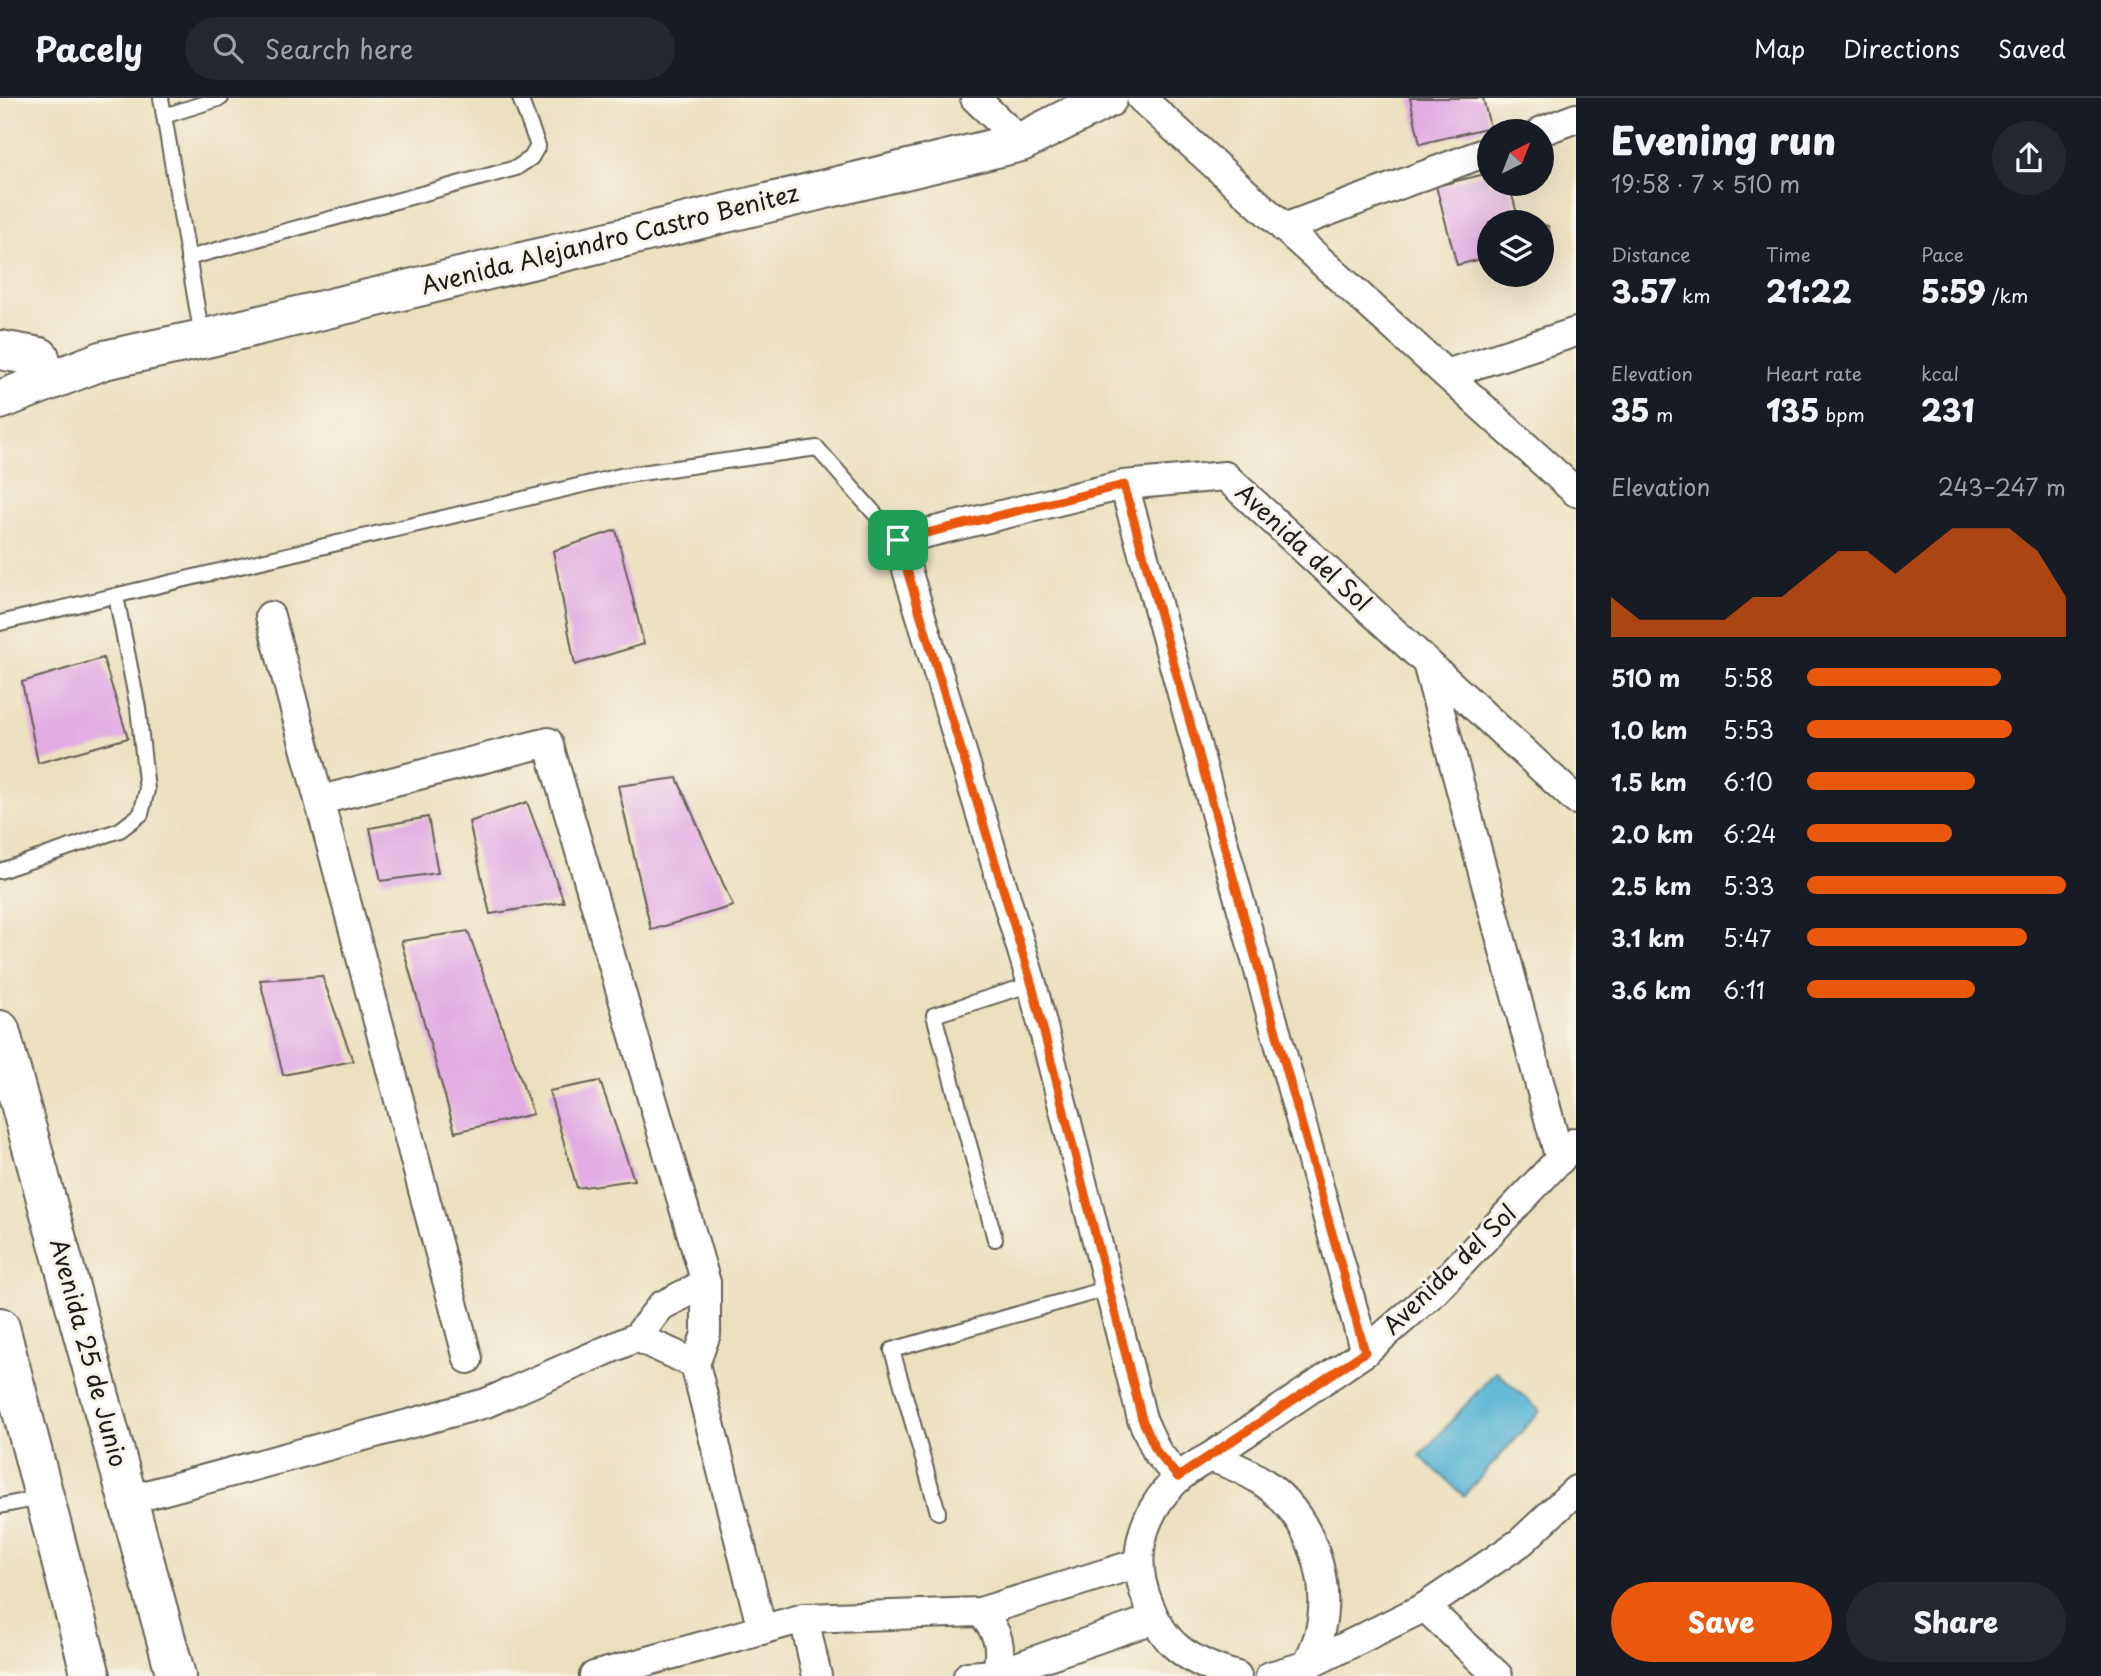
<!DOCTYPE html>
<html lang="en">
<head>
<meta charset="utf-8">
<style>
	:root { --surface:#171b24; --page:#242831; --text:#f1f3f6; --muted:#9ea1a6; --line:#363941; --accent:#ea580c }
	body { margin:0; font-family:"Playpen Sans",sans-serif; background:var(--page); color:var(--text); height:100vh; display:flex; flex-direction:column; font-size:26px; white-space:nowrap }
	* { box-sizing:border-box; margin:0 }
	p { font-size:23px; color:var(--muted) }
	.icon { flex:none; width:38px; height:38px; fill:none; stroke:currentColor; stroke-width:2; stroke-linecap:round; stroke-linejoin:round }
	.map { position:relative; flex:1; overflow:hidden }
	.drawer { display:flex; flex-direction:column; background:var(--surface); width:525px }
	.drawer>* { flex:none }
	.needle { width:46px; rotate:42deg }
	.fabs { position:absolute; left:1477px; top:21px; display:grid; gap:14px }
	.fabs a { display:grid; place-items:center; width:77px; height:77px; border-radius:50%; background:var(--surface); box-shadow:0 7px 28px #0002; font-size:35px }
	.pin { position:absolute; display:grid; place-items:center; width:60px; height:60px; color:#fff; margin:-30px; border-radius:14px; box-shadow:0 4px 10px #0006 }
	.round { display:grid; place-items:center; flex:none; width:74px; height:74px; border-radius:37px; background:var(--page) }
	.summary { display:flex; align-items:center; justify-content:space-between; height:119px; padding:0 35px }
	h1 { font-size:38px; font-weight:800; line-height:52px }
	.figures { display:grid; grid-template-columns:repeat(3,1fr); gap:10px; height:119px; padding:7px 35px }
	.figures div { display:grid; align-content:center }
	.figures b { font-size:30px; font-weight:800 }
	.figures small { font-size:19px; font-weight:400 }
	.figures p { font-size:19px }
	.chart { height:196px; padding:14px 35px }
	.chart p { display:flex; justify-content:space-between }
	.chart svg { width:100%; height:126px; margin-top:7px; fill:var(--accent); opacity:.7 }
	.cta { display:flex; gap:14px; margin-top:auto; padding:14px 35px }
	.cta a { flex:1; height:80px; border-radius:42px; background:var(--accent); color:#fff; font-size:28px; font-weight:800; line-height:80px; text-align:center }
	.cta a+a { background:var(--page); color:var(--text) }
	ul { padding:0 35px; list-style:none; font-size:23px }
	li { display:grid; grid-template-columns:112px 84px 1fr; align-items:center; height:52px }
	li i { height:18px; border-radius:9px; background:var(--accent) }
	header { display:flex; align-items:center; gap:42px; box-sizing:border-box; height:98px; padding:0 35px; background:var(--surface); border-bottom:2px solid var(--line) }
	header strong { font-size:33px }
	nav { display:flex; gap:38px; margin-inline-start:auto; font-size:24px }
	.search { width:490px; height:63px; background:var(--page); display:flex; align-items:center; gap:18px; box-sizing:border-box; padding:0 24px; border-radius:38px; color:var(--muted); font-size:26px }
	main { display:flex; flex:1; min-height:0 }
	.map>svg:first-child { display:block }
	.water { fill:#54b3d3; stroke:#386878; stroke-width:2 }
	.building { fill:#e2ace3 }
	.lines { fill:none; stroke-linecap:round; stroke-linejoin:round }
	.lane-casing { stroke:#646155; stroke-width:18 }
	.street-casing { stroke:#646155; stroke-width:32 }
	.secondary-casing { stroke:#646155; stroke-width:42 }
	.primary-casing { stroke:#646155; stroke-width:42 }
	.lane { stroke:#fff; stroke-width:14 }
	.street { stroke:#fff; stroke-width:28 }
	.secondary { stroke:#fff; stroke-width:38 }
	.primary { stroke:#fff; stroke-width:38 }
	.route-casing { stroke:#fff; stroke-width:14 }
	.route { stroke:#ea580c; stroke-width:9 }
	.labels { text-anchor:middle; stroke-width:6; stroke-linejoin:round; paint-order:stroke }
	.street-label { font-size:24px; fill:#1c1c1c; stroke:#f7f3e8 }
</style>
</head>
<body>
<header>
<strong>Pacely</strong>
<div class="search"><svg class="icon" aria-label="search" viewBox="0 0 24 24"><circle cx="10" cy="10" r="6"/><path d="M15 15l6 6"/></svg>Search here</div>
<nav><a>Map</a><a>Directions</a><a>Saved</a></nav>
</header>
<main>
<div class="map">
<svg width="1576" height="1578" viewBox="0 0 1576 1578">
	<rect width="100%" height="100%" fill="#f7f3e8"/>
	<filter id="ink" filterUnits="userSpaceOnUse"><feTurbulence type="fractalNoise" baseFrequency=".0143" numOctaves="2"/><feDisplacementMap in="SourceGraphic" scale="14" xChannelSelector="R" yChannelSelector="G"/><feConvolveMatrix kernelMatrix="1 2 1 2 8 2 1 2 1" color-interpolation-filters="sRGB"/></filter>
	<filter id="wash" filterUnits="userSpaceOnUse"><feTurbulence type="fractalNoise" baseFrequency=".00686" numOctaves="4" result="noise"/><feDisplacementMap in="SourceGraphic" scale="28" xChannelSelector="R" yChannelSelector="G"/><feGaussianBlur stdDeviation="1.57" result="paint"/><feColorMatrix in="noise" values="0 0 0 0 0 0 0 0 0 0 0 0 0 0 0 0 0 1.4 0 .05"/><feComposite in="paint" operator="in"/></filter>
	<g filter="url(#wash)">
		<rect width="100%" height="100%" fill="#ebe0be"/>
		<path class="water" d="M 1496,1273 L 1540,1313 L 1464,1398 L 1420,1358 Z"/>
		<g id="blocks">
			<g class="building">
				<path d="M 1410,0 L 1483,0 L 1490,29 L 1420,46 Z"/>
				<path d="M 1489,75 L 1489,86 L 1509,86 L 1518,119 L 1534,124 L 1489,124 L 1489,159 L 1457,167 L 1436,88 Z"/>
				<path d="M 1542,126 L 1548,128 L 1552,142 L 1542,145 Z"/>
				<path d="M 616,432 L 644,546 L 575,567 L 553,453 Z"/>
				<path d="M 103,560 L 128,640 L 38,665 L 22,584 Z"/>
				<path d="M 677,680 L 733,808 L 651,832 L 618,688 Z"/>
				<path d="M 527,704 L 564,804 L 490,816 L 469,724 Z"/>
				<path d="M 428,719 L 438,775 L 381,783 L 370,730 Z"/>
				<path d="M 468,833 L 533,1016 L 455,1034 L 401,843 Z"/>
				<path d="M 322,878 L 353,963 L 283,977 L 260,882 Z"/>
				<path d="M 600,983 L 634,1082 L 577,1090 L 549,993 Z"/>
			</g>
		</g>
	</g>
	<g filter="url(#ink)">
		<use href="#blocks" fill-opacity="0" stroke="#646155" stroke-width="2"/>
		<g class="lines">
			<defs>
				<g id="lane">
					<path d="M 161,0 L 202,239"/>
					<path d="M 164,18 L 221,0"/>
					<path d="M 188,160 L 516,70 L 531,60 L 538,48 L 520,0"/>
					<path d="M 0,525 L 620,378 L 817,350 L 898,442"/>
					<path d="M 0,773 L 120,732 L 141,716 L 147,692 L 138,610 L 116,498"/>
					<path d="M 995,1141 L 934,917 L 1032,886"/>
					<path d="M 0,1408 L 44,1399"/>
					<path d="M 938,1414 L 892,1252 L 1109,1190"/>
				</g>
				<g id="street">
					<path d="M 975,0 L 1021,44"/>
					<path d="M 1141,0 L 1576,394"/>
					<path d="M 1542,33 L 1576,20"/>
					<path d="M 1284,130 L 1489,53"/>
					<path d="M 1446,276 L 1576,234"/>
					<path d="M 1124,387 L 1365,1254"/>
					<path d="M 270,518 L 468,1261"/>
					<path d="M 1427,565 L 1560,1062"/>
					<path d="M 321,702 L 548,644 L 706,1185 L 706,1236 L 695,1266 L 762,1532"/>
					<path d="M 637,1239 L 661,1208 L 706,1185"/>
					<path d="M 1210,1359 C 1230,1366 1250,1374 1267,1387 C 1311,1420 1333,1483 1319,1537 C 1316,1547 1311,1557 1308,1567"/>
					<path d="M 1178,1379 L 1157,1354 L 1142,1321 L 1032,886 L 898,442 L 1124,387 L 1225,378 L 1576,702"/>
					<path d="M 128,1402 L 486,1305 L 637,1239 L 695,1266"/>
					<path d="M 1425,1509 L 1498,1578"/>
					<path d="M 980,1514 C 999,1533 1003,1550 996,1576"/>
					<path d="M 804,1520 L 817,1578"/>
					<path d="M 594,1578 L 804,1520 L 980,1514 L 1139,1465"/>
					<path d="M 968,1578 L 996,1576 L 1154,1521"/>
					<path d="M 1237,1578 C 1216,1572 1197,1565 1179,1551 C 1166,1541 1155,1523 1149,1507 C 1123,1446 1153,1388 1210,1359 L 1365,1254 L 1434,1194 L 1576,1044"/>
					<path d="M 1270,1578 L 1308,1567 L 1425,1509 L 1521,1444 L 1576,1392"/>
				</g>
				<path id="secondary" d="M 0,302 L 104,262 L 202,241 L 1021,44 L 1108,0"/>
				<g id="primary">
					<path d="M 0,252 L 40,259"/>
					<path d="M 0,932 L 176,1578"/>
					<path d="M 0,1229 L 91,1578"/>
				</g>
			</defs>
			<use href="#lane" class="lane-casing"/>
			<use href="#street" class="street-casing"/>
			<use href="#secondary" class="secondary-casing"/>
			<use href="#primary" class="primary-casing"/>
			<use href="#lane" class="lane"/>
			<use href="#street" class="street"/>
			<use href="#secondary" class="secondary"/>
			<use href="#primary" class="primary"/>
		</g>
	</g>
	<g class="lines" filter="url(#ink)">
		<defs>
			<path id="route" d="M 1124,387 L 1365,1254 L 1178,1379 L 1157,1354 L 1142,1321 L 1032,887 L 898,442 Z"/>
		</defs>
		<use href="#route" class="route-casing"/>
		<use href="#route" class="route"/>
	</g>
	<g class="labels">
		<g class="street-label">
			<text transform="translate(610 142) rotate(-14)" y="8">Avenida Alejandro Castro Benitez</text>
			<text transform="translate(1303 450) rotate(43)" y="8">Avenida del Sol</text>
			<text transform="translate(1450 1172) rotate(-44)" y="8">Avenida del Sol</text>
			<text transform="translate(88 1255) rotate(75)" y="8">Avenida 25 de Junio</text>
		</g>
	</g>
</svg>
<div class="fabs">
<a><svg class="needle" viewBox="-14 -14 28 28"><path d="M0-13l5 13h-10z" fill="#e53935"/><path d="M0 13l5-13h-10z" fill="#9ea1a6"/></svg></a>
<a><svg class="icon" aria-label="layers" viewBox="0 0 24 24"><path d="M12 4l9 5-9 5-9-5zM3 14l9 5 9-5"/></svg></a>
</div>
<div class="pin" style="left:898px;top:442px;background:#1e9e55"><svg class="icon" aria-label="arrive" viewBox="0 0 24 24"><path d="M6 21V4h12l-3 4 3 4H6"/></svg></div>
</div>
<section class="drawer">
<div class="summary"><div><h1>Evening run</h1><p>19:58 · 7 × 510 m</p></div><a class="round"><svg class="icon" aria-label="share" viewBox="0 0 24 24"><path d="M12 15V3M7 8l5-5 5 5M5 13v7h14v-7"/></svg></a></div>
<div class="figures">
<div><p>Distance</p><b>3.57<small> km</small></b></div>
<div><p>Time</p><b>21:22</b></div>
<div><p>Pace</p><b>5:59<small> /km</small></b></div>
</div>
<div class="figures">
<div><p>Elevation</p><b>35<small> m</small></b></div>
<div><p>Heart rate</p><b>135<small> bpm</small></b></div>
<div><p>kcal</p><b>231</b></div>
</div>
<div class="chart"><p><span>Elevation</span>243–247 m</p>
<svg viewBox="0 0 160 44" preserveAspectRatio="none"><path d="M0 44V30L10 38L20 38L30 38L40 38L50 30L60 30L70 22L80 14L90 14L100 22L110 14L120 6L130 6L140 6L150 14L160 30V44z"/></svg>
</div>
<ul>
<li><b>510 m</b>5:58<i style="width:75%"></i></li>
<li><b>1.0 km</b>5:53<i style="width:79%"></i></li>
<li><b>1.5 km</b>6:10<i style="width:65%"></i></li>
<li><b>2.0 km</b>6:24<i style="width:56%"></i></li>
<li><b>2.5 km</b>5:33<i style="width:100%"></i></li>
<li><b>3.1 km</b>5:47<i style="width:85%"></i></li>
<li><b>3.6 km</b>6:11<i style="width:65%"></i></li>
</ul>
<div class="cta"><a>Save</a><a>Share</a></div>
</section>
</main>
</body>
</html>
